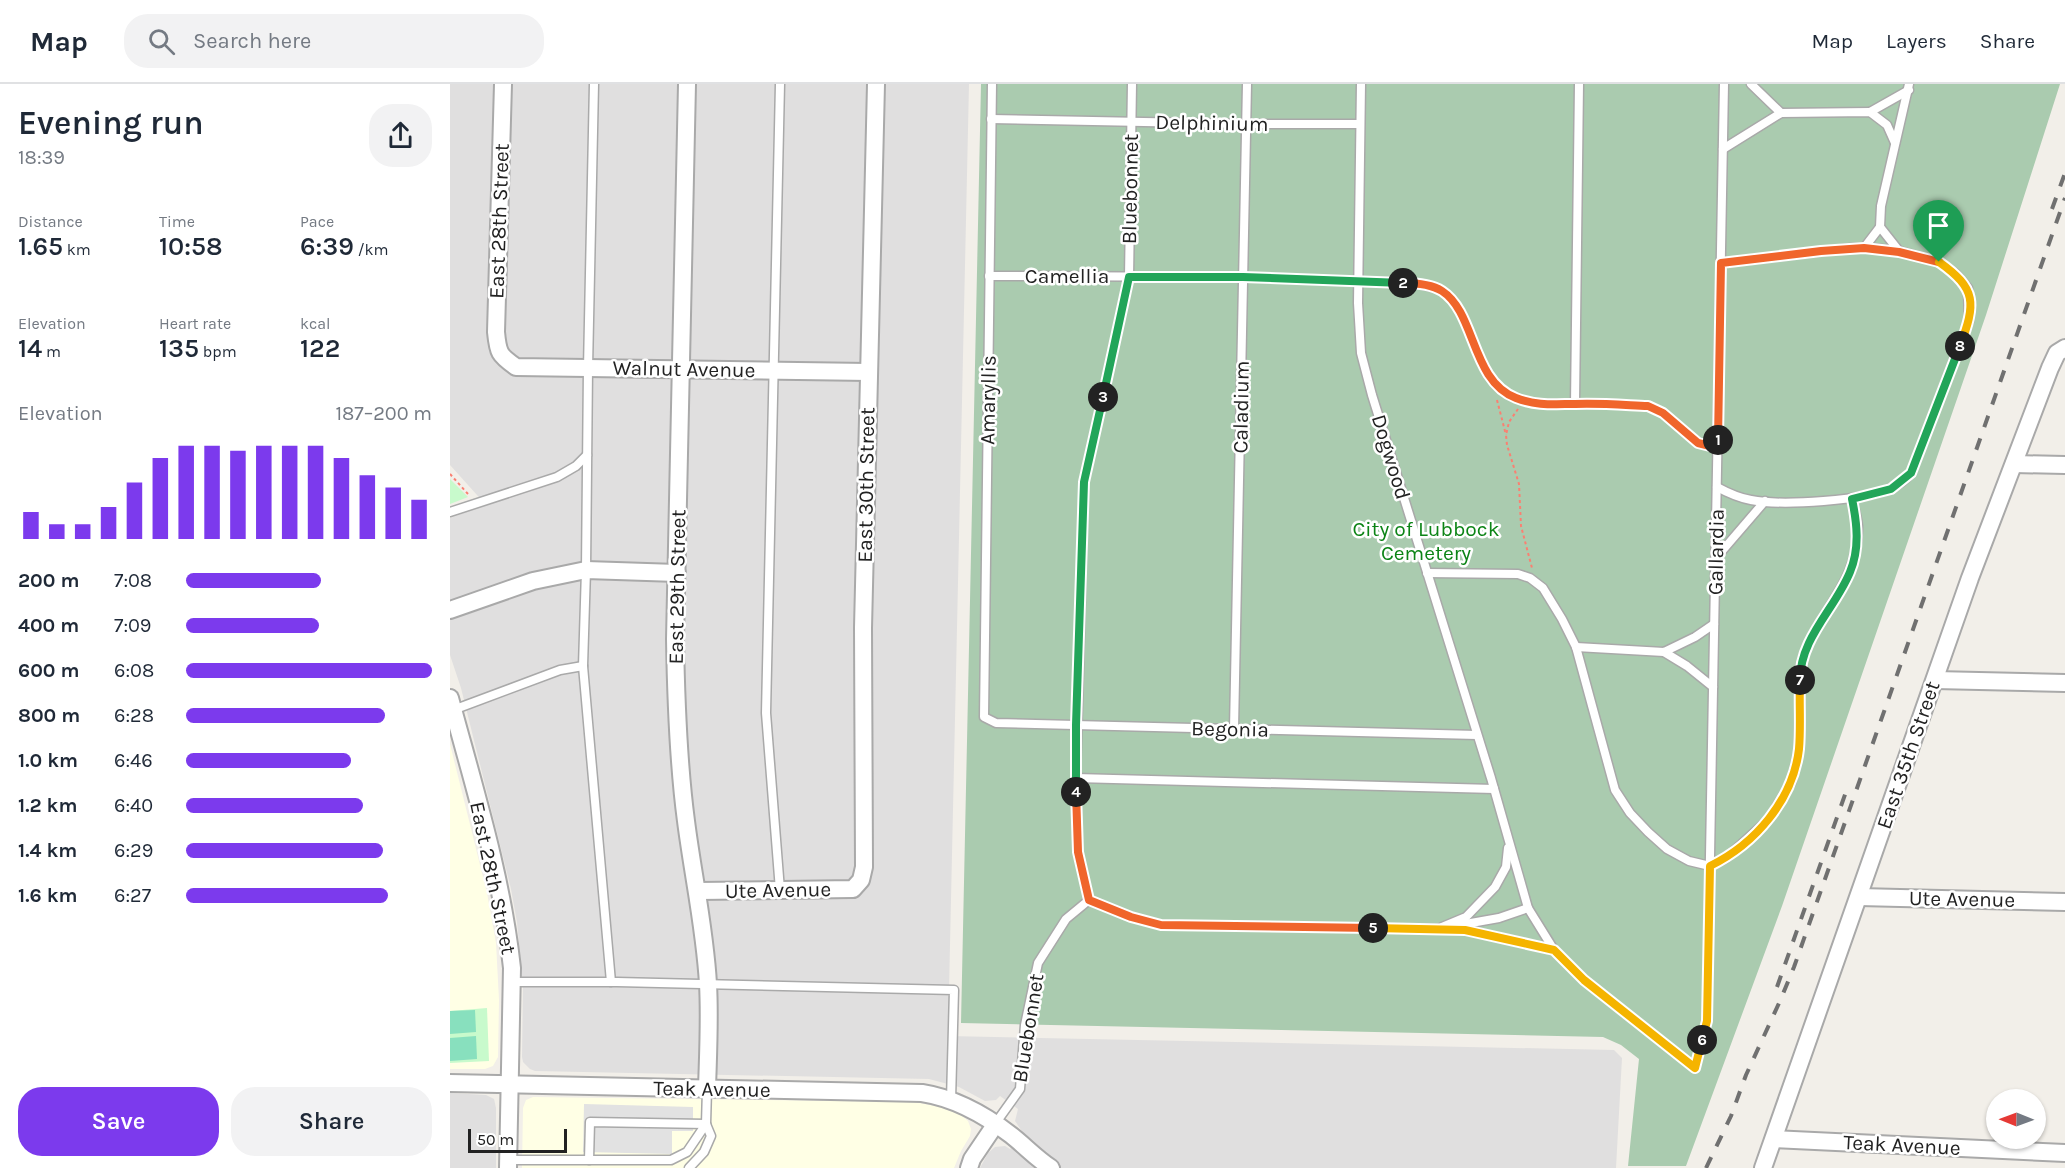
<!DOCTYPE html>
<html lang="en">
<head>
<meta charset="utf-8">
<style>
	:root { --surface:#fff; --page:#f2f2f3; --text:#1f2937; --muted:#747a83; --line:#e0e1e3; --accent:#7c3aed }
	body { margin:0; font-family:Karla,sans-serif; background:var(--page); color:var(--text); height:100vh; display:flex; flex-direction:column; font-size:22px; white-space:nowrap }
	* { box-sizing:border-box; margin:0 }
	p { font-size:20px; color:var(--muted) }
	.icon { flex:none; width:33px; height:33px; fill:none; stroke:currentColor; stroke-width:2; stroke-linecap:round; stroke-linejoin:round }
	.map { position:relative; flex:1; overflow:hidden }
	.sheet { display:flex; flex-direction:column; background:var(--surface); width:450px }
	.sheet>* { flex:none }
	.needle { width:39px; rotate:271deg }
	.buttons { position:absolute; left:1536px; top:1005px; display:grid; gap:12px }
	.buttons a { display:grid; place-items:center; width:60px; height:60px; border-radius:50%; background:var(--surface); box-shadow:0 2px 4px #0004; font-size:30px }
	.scale { position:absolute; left:18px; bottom:15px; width:99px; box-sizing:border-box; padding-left:6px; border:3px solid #222; border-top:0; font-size:16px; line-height:21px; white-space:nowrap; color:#222; -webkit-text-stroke:4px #fff; paint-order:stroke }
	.pin { position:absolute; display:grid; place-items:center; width:51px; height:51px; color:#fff; margin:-62px -26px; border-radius:50% 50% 50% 0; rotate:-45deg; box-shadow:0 0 6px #0007 }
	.pin .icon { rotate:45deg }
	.km { position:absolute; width:30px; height:30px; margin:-15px; border-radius:50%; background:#222; color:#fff; font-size:16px; line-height:30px; text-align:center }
	.round { display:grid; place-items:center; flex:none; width:63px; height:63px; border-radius:24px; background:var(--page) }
	.head { display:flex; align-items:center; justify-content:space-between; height:102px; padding:0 18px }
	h1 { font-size:33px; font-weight:600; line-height:45px }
	.figures { display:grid; grid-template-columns:repeat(3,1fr); gap:9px; height:102px; padding:6px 18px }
	.figures div { display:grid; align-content:center }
	.figures b { font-size:26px; font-weight:600 }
	.figures small { font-size:16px; font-weight:400 }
	.figures p { font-size:16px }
	.chart { height:168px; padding:12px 18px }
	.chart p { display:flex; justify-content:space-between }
	.chart svg { width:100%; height:108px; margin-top:6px; stroke:var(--accent); stroke-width:6 }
	.cta { display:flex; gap:12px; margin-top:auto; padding:12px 18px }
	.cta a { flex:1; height:69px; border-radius:24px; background:var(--accent); color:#fff; font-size:24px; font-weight:600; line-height:69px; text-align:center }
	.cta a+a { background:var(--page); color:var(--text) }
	ul { padding:0 18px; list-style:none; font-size:20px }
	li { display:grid; grid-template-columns:96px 72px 1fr; align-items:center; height:45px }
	li i { height:15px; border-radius:8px; background:var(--accent) }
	header { display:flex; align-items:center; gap:36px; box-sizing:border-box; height:84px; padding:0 30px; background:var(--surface); border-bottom:2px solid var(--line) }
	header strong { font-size:28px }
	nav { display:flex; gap:33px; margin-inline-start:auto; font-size:21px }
	.search { width:420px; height:54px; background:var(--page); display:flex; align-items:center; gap:15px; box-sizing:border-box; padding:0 21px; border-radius:24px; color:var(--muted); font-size:22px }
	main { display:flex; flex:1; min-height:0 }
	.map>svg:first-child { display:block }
	.residential { fill:#e0dfdf }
	.education { fill:#ffffe5 }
	.cemetery { fill:#aacbaf }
	.park { fill:#c8facc }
	.pitch { fill:#88e0be }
	.parking { fill:#e2e2e2 }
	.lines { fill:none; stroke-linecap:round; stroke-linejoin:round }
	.service-casing { stroke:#a9a9a9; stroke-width:11 }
	.minor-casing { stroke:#a9a9a9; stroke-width:20 }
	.path { stroke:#fa8072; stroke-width:2; stroke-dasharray:3 3; stroke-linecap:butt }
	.service { stroke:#fff; stroke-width:8 }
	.minor { stroke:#fff; stroke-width:16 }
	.rail { stroke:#707070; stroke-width:4; stroke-dasharray:12 12; stroke-linecap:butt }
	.split-1-casing { stroke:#fff; stroke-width:12 }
	.split-2-casing { stroke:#fff; stroke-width:12 }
	.split-3-casing { stroke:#fff; stroke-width:12 }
	.split-4-casing { stroke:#fff; stroke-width:12 }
	.split-5-casing { stroke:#fff; stroke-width:12 }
	.split-6-casing { stroke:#fff; stroke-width:12 }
	.split-7-casing { stroke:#fff; stroke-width:12 }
	.split-8-casing { stroke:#fff; stroke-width:12 }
	.split-9-casing { stroke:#fff; stroke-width:12 }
	.split-1 { stroke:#f0652b; stroke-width:8 }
	.split-2 { stroke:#f0652b; stroke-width:8 }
	.split-3 { stroke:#22a559; stroke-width:8 }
	.split-4 { stroke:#22a559; stroke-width:8 }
	.split-5 { stroke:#f0652b; stroke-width:8 }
	.split-6 { stroke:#f5b400; stroke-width:8 }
	.split-7 { stroke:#f5b400; stroke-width:8 }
	.split-8 { stroke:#22a559; stroke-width:8 }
	.split-9 { stroke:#f5b400; stroke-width:8 }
	.labels { text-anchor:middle; stroke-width:5; stroke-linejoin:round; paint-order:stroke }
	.street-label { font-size:21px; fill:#222; stroke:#fff }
	.park-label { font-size:21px; fill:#0c8416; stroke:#fff }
</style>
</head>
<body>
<header>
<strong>Map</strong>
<div class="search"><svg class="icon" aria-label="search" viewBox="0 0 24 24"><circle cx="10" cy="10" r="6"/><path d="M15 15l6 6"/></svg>Search here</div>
<nav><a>Map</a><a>Layers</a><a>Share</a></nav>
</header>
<main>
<section class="sheet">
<div class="head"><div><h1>Evening run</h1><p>18:39</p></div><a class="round"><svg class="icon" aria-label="share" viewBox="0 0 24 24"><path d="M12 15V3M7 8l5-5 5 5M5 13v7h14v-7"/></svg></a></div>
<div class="figures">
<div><p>Distance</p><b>1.65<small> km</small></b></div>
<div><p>Time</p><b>10:58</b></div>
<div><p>Pace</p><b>6:39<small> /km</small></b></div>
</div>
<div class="figures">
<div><p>Elevation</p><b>14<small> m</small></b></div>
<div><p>Heart rate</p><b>135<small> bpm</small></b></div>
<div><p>kcal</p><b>122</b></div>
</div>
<div class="chart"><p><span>Elevation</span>187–200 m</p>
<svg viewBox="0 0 160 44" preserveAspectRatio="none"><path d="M5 44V33M15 44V38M25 44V38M35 44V31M45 44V21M55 44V11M65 44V6M75 44V6M85 44V8M95 44V6M105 44V6M115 44V6M125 44V11M135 44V18M145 44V23M155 44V28"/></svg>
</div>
<ul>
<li><b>200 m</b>7:08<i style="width:55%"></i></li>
<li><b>400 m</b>7:09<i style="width:54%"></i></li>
<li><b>600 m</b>6:08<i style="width:100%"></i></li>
<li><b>800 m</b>6:28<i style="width:81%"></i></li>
<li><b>1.0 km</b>6:46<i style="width:67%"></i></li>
<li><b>1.2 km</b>6:40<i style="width:72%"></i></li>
<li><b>1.4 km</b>6:29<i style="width:80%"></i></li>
<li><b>1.6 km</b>6:27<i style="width:82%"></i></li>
</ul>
<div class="cta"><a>Save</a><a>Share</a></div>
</section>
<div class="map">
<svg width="1615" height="1084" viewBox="0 0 1615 1084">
	<rect width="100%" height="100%" fill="#f2efe9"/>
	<g class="residential">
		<path d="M 0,0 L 519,0 L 498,952 L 1164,966 L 1172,974 L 1166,1084 L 530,1084 L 538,1069 L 545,1063 L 555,1062 L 560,1065 L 574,1050 L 565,1037 L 568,1025 L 550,1012 L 546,1016 L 535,1017 L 509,1003 L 479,995 L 85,987 L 80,985 L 73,978 L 72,973 L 73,903 L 67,838 L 61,805 L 11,604 L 0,571 L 0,434 L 36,421 L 0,381 Z"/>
		<path d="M 0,1009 L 36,1011 L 44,1015 L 46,1024 L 46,1084 L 0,1084 Z"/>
	</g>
	<g class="education">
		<path d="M 0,660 L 37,809 L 46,859 L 49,916 L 48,973 L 43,982 L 35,985 L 0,985 Z"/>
		<path d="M 83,1013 L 464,1018 L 490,1023 L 511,1031 L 518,1037 L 521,1045 L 520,1052 L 511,1067 L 504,1084 L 72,1084 L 73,1024 L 76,1016 Z"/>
	</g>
	<path class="cemetery" d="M 531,0 L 1610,0 L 1536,231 L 1332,822 L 1236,1082 L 1178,1082 L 1189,975 L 1171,961 L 1153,953 L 511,939 Z"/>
	<g class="park">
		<path d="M 0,395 L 18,413 L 0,420 Z"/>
		<path d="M 37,924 L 39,977 L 0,979 L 0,927 Z"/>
	</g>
	<g class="pitch">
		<path d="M 25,926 L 26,948 L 0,950 L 0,927 Z"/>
		<path d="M 26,952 L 27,975 L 0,977 L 0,954 Z"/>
	</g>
	<path class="parking" d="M 134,1020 L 243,1023 L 243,1047 L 222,1047 L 222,1070 L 133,1068 Z"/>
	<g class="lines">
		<defs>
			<g id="service">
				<path d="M 144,0 L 138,284 L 136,486 L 133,582 L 161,898"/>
				<path d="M 330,0 L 316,629 L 330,806"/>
				<path d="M 542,0 L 534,633 L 546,639 L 1027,651"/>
				<path d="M 911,0 L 908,219 L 911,269 L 922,311 L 1041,694 L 1078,824 L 1104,866"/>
				<path d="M 1301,0 L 1331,29"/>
				<path d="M 1420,28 L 1459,6"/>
				<path d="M 541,35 L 796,40 L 910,40"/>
				<path d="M 1273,65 L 1331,29 L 1420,28 L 1437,41 L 1445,59"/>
				<path d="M 1414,164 L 1430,143"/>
				<path d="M 1449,167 L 1430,143 L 1431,122 L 1459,0"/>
				<path d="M 539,192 L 793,193 L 962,199 C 972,201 983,202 992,207 C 1026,229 1021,297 1066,314 C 1085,322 1105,320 1125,320 C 1149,319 1174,321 1198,322 L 1213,329 L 1248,359 L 1268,364"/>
				<path d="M 1125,320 L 1129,0"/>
				<path d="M 1267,403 C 1278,409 1289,414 1301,416 C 1331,422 1417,417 1443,403 C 1450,400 1456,395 1461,389 L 1519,237 L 1518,204 L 1506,190 L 1489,178 L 1449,167 L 1423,164 L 1402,164 L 1271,179"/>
				<path d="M 0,428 L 107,393 L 126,382 L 137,371"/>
				<path d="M 1266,474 L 1315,417"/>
				<path d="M 977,489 L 1068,490 L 1080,494 L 1093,504 L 1112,535 L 1126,563 L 1165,706 L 1180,729 L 1198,748 L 1217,765 L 1239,777 L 1260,782 L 1276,774 L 1319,735 L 1341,699 L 1349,666 L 1350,585 C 1362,531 1409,503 1408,442 C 1407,433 1404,423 1402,415"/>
				<path d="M 1126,563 L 1214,568 L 1245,553 L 1264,540"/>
				<path d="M 1214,568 L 1237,582 L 1263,603"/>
				<path d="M 3,626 L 110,586 L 133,582"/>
				<path d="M 784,645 L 797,0"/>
				<path d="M 626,694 L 1044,705"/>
				<path d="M 639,816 L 681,833 L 711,841 L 989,845 L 1015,846 L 1104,866 L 1134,896 L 1245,984 L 1257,937 L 1274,0"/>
				<path d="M 1004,842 L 1049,834 L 1078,824"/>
				<path d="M 992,843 L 1016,833 L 1045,803 L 1056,783 L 1058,764"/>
				<path d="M 62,898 L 167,898 L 504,906 L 501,1016"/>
				<path d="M 545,1040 L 570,1005 L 575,941 L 588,879 L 616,835 L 639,816 L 628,768 L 626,694 L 634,398 L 679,193 L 682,0"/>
				<path d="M 58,1076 L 221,1076 L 237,1068 L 256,1040"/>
				<path d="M 139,1076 L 140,1038 L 256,1040"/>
				<path d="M 239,1084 L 254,1068 L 261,1052 L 256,1040 L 257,1005"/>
			</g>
			<g id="minor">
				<path d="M 53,0 L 46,248 C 48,269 49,271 66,283 L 419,288"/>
				<path d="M 237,0 L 225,555 C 226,617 228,677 236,737 C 243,792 255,845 258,900 C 260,935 258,970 257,1005"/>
				<path d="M 1564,380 L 1615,381"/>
				<path d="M 0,526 L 83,497 L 136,486 L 227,489"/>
				<path d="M 1485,596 L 1615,599"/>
				<path d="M 0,614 C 24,703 52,792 62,884 L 58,1084"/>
				<path d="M 248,807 L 403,805 L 411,796 L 414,783 L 413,544 L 426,0"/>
				<path d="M 1409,813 L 1615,818"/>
				<path d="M 0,999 L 472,1009 C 504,1014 535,1031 561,1051 C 575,1062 586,1074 601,1084"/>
				<path d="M 1324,1055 L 1615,1069"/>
				<path d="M 519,1084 L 522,1075 L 545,1041"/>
				<path d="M 1313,1084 L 1520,494 L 1600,284 L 1607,269 L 1615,264"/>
			</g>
		</defs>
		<use href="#service" class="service-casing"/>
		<use href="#minor" class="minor-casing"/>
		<g class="path">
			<path d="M 1047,316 L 1056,351"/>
			<path d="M 1068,325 L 1059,338 L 1056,351 L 1057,361 L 1069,400 L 1071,442 L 1082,484"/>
			<path d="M 0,390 L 18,410"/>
		</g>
		<use href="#service" class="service"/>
		<use href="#minor" class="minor"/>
		<g class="rail">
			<path d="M 1602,125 L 1615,89"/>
			<path d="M 1327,903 L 1397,705"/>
			<path d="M 1256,1084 L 1281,1032 L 1296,991 L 1330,917 L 1344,883 L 1615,114"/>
		</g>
	</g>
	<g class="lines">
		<defs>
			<path id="split-1" d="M 1268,356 L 1271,179 L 1371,167 L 1414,164 L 1449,168 L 1489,178"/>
			<path id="split-2" d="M 953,199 C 965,199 981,200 992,207 C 1026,229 1021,297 1066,314 C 1086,322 1105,320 1125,320 C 1149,319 1174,321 1198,322 L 1213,329 L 1248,359 L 1268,364 L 1268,356"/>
			<path id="split-3" d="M 653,313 L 679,193 L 793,193 L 953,199"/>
			<path id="split-4" d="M 626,708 L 626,641 L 634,398 L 653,313"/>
			<path id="split-5" d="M 626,708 L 628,768 L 639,816 L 681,833 L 711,841 L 923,844"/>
			<path id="split-6" d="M 923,844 L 1015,846 L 1104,866 L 1134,896 L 1245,984 L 1252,956"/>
			<path id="split-7" d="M 1252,956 L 1257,937 L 1260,782 C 1305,760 1343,716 1349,665 C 1351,642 1349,619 1350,596"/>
			<path id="split-8" d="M 1350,596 C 1350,554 1385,525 1400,488 C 1410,464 1407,439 1402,415 L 1441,405 L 1461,389 L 1510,262"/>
			<path id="split-9" d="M 1489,178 C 1527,205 1526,219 1510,262"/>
		</defs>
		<use href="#split-1" class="split-1-casing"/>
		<use href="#split-2" class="split-2-casing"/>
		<use href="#split-3" class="split-3-casing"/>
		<use href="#split-4" class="split-4-casing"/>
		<use href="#split-5" class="split-5-casing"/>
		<use href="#split-6" class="split-6-casing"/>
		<use href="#split-7" class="split-7-casing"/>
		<use href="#split-8" class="split-8-casing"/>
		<use href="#split-9" class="split-9-casing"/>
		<use href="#split-1" class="split-1"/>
		<use href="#split-2" class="split-2"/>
		<use href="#split-3" class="split-3"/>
		<use href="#split-4" class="split-4"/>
		<use href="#split-5" class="split-5"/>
		<use href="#split-6" class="split-6"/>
		<use href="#split-7" class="split-7"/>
		<use href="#split-8" class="split-8"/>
		<use href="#split-9" class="split-9"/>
	</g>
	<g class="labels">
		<g class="street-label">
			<text transform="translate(762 39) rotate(1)" y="7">Delphinium</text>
			<text transform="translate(680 105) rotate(-89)" y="7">Bluebonnet</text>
			<text transform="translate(49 137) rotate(-88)" y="7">East 28th Street</text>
			<text x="617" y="199">Camellia</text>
			<text transform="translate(234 285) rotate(1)" y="7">Walnut Avenue</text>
			<text transform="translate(538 316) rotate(-89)" y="7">Amaryllis</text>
			<text transform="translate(791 323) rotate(-89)" y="7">Caladium</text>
			<text transform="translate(941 373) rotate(73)" y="7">Dogwood</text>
			<text transform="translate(416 401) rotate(-89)" y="7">East 30th Street</text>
			<text transform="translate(1266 468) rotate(-89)" y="7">Gallardia</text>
			<text transform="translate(227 503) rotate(-89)" y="7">East 29th Street</text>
			<text transform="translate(780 645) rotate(1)" y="7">Begonia</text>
			<text transform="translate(1458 671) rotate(-71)" y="7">East 35th Street</text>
			<text transform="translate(43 794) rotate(78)" y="7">East 28th Street</text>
			<text transform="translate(328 806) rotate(-1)" y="7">Ute Avenue</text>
			<text transform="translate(1512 815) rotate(1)" y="7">Ute Avenue</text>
			<text transform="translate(578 944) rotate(-81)" y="7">Bluebonnet</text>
			<text transform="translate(262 1005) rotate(1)" y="7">Teak Avenue</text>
			<text transform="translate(1452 1061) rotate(3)" y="7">Teak Avenue</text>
		</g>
		<g class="park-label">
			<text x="976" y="452">City of Lubbock<tspan x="976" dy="24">Cemetery</tspan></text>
		</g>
	</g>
</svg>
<div class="buttons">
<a><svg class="needle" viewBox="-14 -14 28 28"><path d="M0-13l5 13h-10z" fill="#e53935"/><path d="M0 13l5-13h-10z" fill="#747a83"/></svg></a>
</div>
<div class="scale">50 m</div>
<div class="pin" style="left:1489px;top:178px;background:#1e9e55"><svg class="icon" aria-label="arrive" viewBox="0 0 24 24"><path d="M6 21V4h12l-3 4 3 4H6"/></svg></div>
<b class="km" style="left:1268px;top:356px">1</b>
<b class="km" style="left:953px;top:199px">2</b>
<b class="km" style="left:653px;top:313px">3</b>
<b class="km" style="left:626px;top:708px">4</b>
<b class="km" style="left:923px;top:844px">5</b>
<b class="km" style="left:1252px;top:956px">6</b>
<b class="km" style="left:1350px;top:596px">7</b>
<b class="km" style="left:1510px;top:262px">8</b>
</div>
</main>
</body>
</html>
